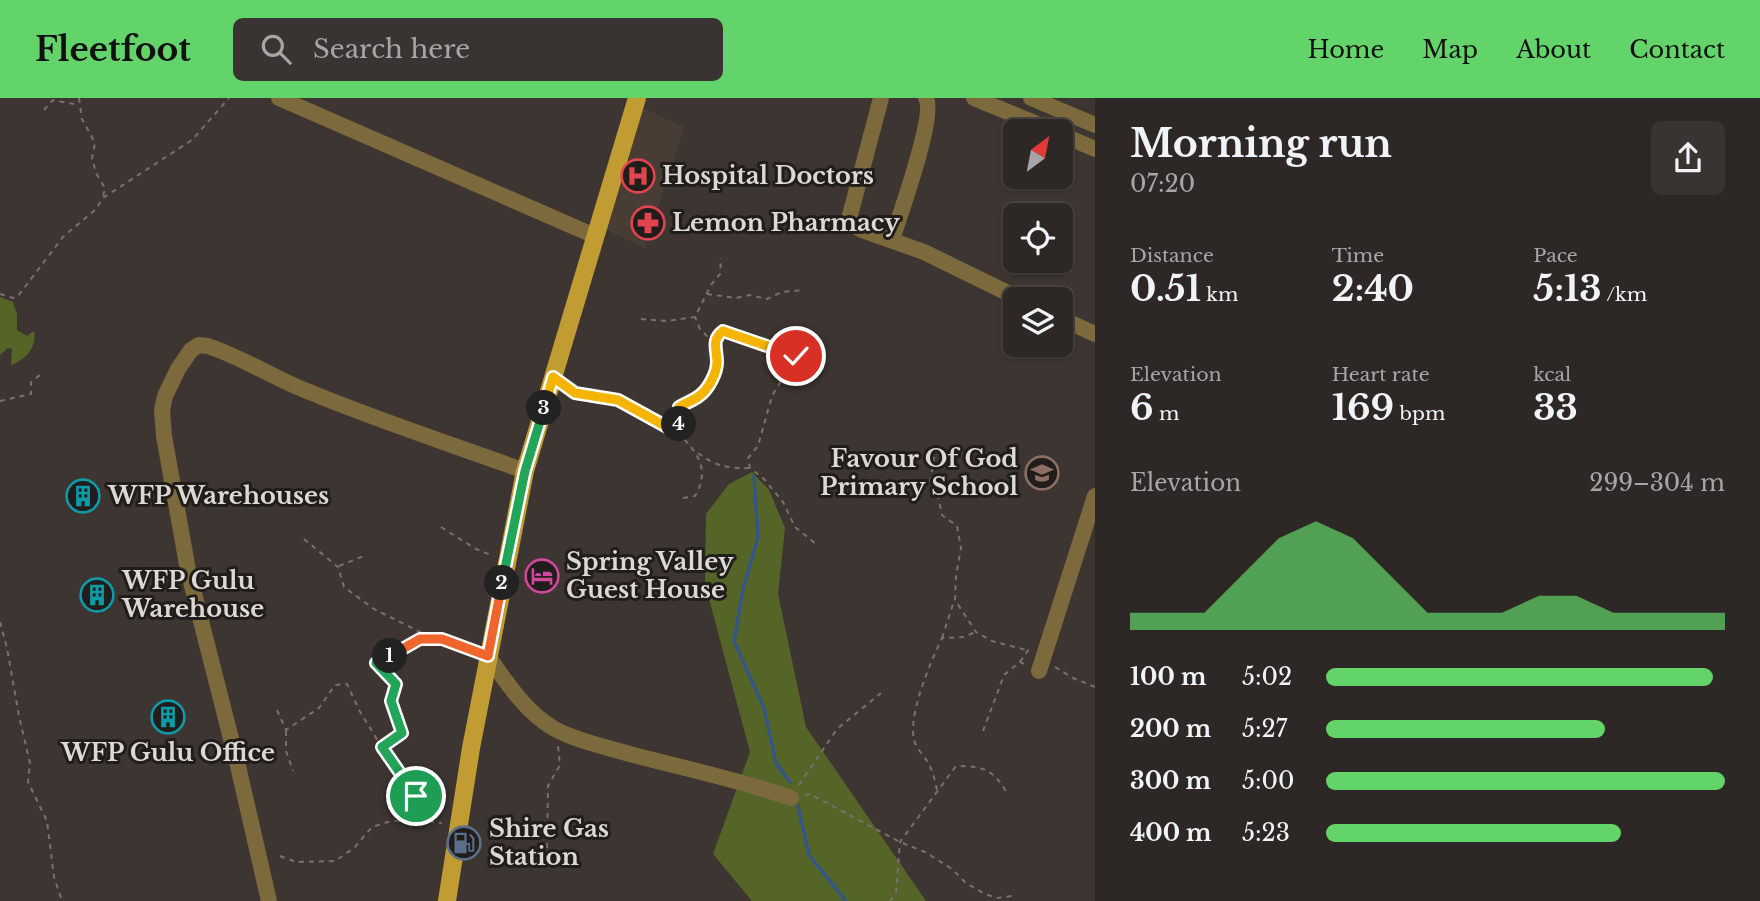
<!DOCTYPE html>
<html lang="en">
<head>
<meta charset="utf-8">
<style>
	:root { --surface:#2d2825; --page:#393432; --text:#f1f3f6; --muted:#a7a6a7; --line:#484442; --accent:#62d469 }
	body { margin:0; font-family:"Libre Baskerville",serif; background:var(--page); color:var(--text); height:100vh; display:flex; flex-direction:column; font-size:26px; white-space:nowrap }
	* { box-sizing:border-box; margin:0 }
	p { font-size:23px; color:var(--muted) }
	.icon { flex:none; width:38px; height:38px; fill:none; stroke:currentColor; stroke-width:2; stroke-linecap:round; stroke-linejoin:round }
	.map { position:relative; flex:1; overflow:hidden }
	.panel { display:flex; flex-direction:column; background:var(--surface); width:665px }
	.panel>* { flex:none }
	.needle { width:46px; rotate:32deg }
	.tools { position:absolute; left:1003px; top:21px; display:grid; gap:14px }
	.tools a { display:grid; place-items:center; width:70px; height:70px; border-radius:10px; background:var(--surface); box-shadow:0 2px 5px #0004,0 0 0 2px var(--line); font-size:35px }
	.pin { position:absolute; display:grid; place-items:center; width:60px; height:60px; color:#fff; margin:-30px; border:4px solid #fff; border-radius:50%; box-shadow:0 2px 7px #0007 }
	.km { position:absolute; width:35px; height:35px; margin:-18px; border-radius:50%; background:#222; color:#fff; font-size:19px; line-height:35px; text-align:center }
	.round { display:grid; place-items:center; flex:none; width:74px; height:74px; border-radius:10px; background:var(--page) }
	.headline { display:flex; align-items:center; justify-content:space-between; height:119px; padding:0 35px }
	h1 { font-size:38px; font-weight:700; line-height:52px }
	.stats { display:grid; grid-template-columns:repeat(3,1fr); gap:10px; height:119px; padding:7px 35px }
	.stats div { display:grid; align-content:center }
	.stats b { font-size:35px; font-weight:700 }
	.stats small { font-size:19px; font-weight:400 }
	.stats p { font-size:19px }
	.chart { height:196px; padding:14px 35px }
	.chart p { display:flex; justify-content:space-between }
	.chart svg { width:100%; height:126px; margin-top:7px; fill:var(--accent); opacity:.7 }
	ul { padding:0 35px; list-style:none; font-size:23px }
	li { display:grid; grid-template-columns:112px 84px 1fr; align-items:center; height:52px }
	li i { height:18px; border-radius:9px; background:var(--accent) }
	header { display:flex; align-items:center; gap:42px; box-sizing:border-box; height:98px; padding:0 35px; background:var(--accent); color:#111 }
	header strong { font-size:33px }
	nav { display:flex; gap:38px; margin-inline-start:auto; font-size:24px }
	.search { width:490px; height:63px; background:var(--page); display:flex; align-items:center; gap:18px; box-sizing:border-box; padding:0 24px; border-radius:10px; color:var(--muted); font-size:26px }
	main { display:flex; flex:1; min-height:0 }
	.map>svg:first-child { display:block }
	.built { fill:#493c34 }
	.green { fill:#556528 }
	.lines { fill:none; stroke-linecap:round; stroke-linejoin:round }
	.stream { stroke:#345686; stroke-width:3.5 }
	.path { stroke:#78716e; stroke-width:2; stroke-dasharray:5 5; stroke-linecap:butt }
	.minor { stroke:#7c6a3d; stroke-width:16 }
	.major { stroke:#c19c33; stroke-width:18 }
	.split-1-casing { stroke:#fff; stroke-width:14 }
	.split-2-casing { stroke:#fff; stroke-width:14 }
	.split-3-casing { stroke:#fff; stroke-width:14 }
	.split-4-casing { stroke:#fff; stroke-width:14 }
	.split-5-casing { stroke:#fff; stroke-width:14 }
	.split-1 { stroke:#22a559; stroke-width:9 }
	.split-2 { stroke:#f0652b; stroke-width:9 }
	.split-3 { stroke:#22a559; stroke-width:9 }
	.split-4 { stroke:#f5b400; stroke-width:9 }
	.split-5 { stroke:#f5b400; stroke-width:9 }
	.labels { text-anchor:middle; stroke-width:6; stroke-linejoin:round; paint-order:stroke }
	.poi-label { font-size:24px; font-weight:bold; fill:#ddd8d5; stroke:#211d1b; text-anchor:start }
</style>
</head>
<body>
<header>
<strong>Fleetfoot</strong>
<div class="search"><svg class="icon" aria-label="search" viewBox="0 0 24 24"><circle cx="10" cy="10" r="6"/><path d="M15 15l6 6"/></svg>Search here</div>
<nav><a>Home</a><a>Map</a><a>About</a><a>Contact</a></nav>
</header>
<main>
<div class="map">
<svg width="1095" height="803" viewBox="0 0 1095 803">
	<rect width="100%" height="100%" fill="#3c3531"/>
	<path class="built" d="M 630,4 L 684,29 L 645,150 L 593,126 Z"/>
	<g class="green">
		<path d="M 0,199 L 13,204 L 17,216 L 17,232 L 27,238 L 34,233 C 37,249 26,262 11,267 L 12,251 L 8,250 L 0,257 Z"/>
		<path d="M 752,374 L 769,392 L 785,430 L 778,496 L 806,629 L 926,803 L 752,803 L 713,756 L 750,654 L 705,486 L 706,416 L 729,386 Z"/>
	</g>
	<g class="lines">
		<g class="stream">
			<path d="M 754,378 L 758,439 L 743,491 L 734,543 L 764,610 L 776,665 L 790,684"/>
			<path d="M 798,708 L 809,757 L 846,803"/>
		</g>
		<g class="path">
			<path d="M 79,0 L 82,21 L 95,45 L 92,60 L 96,75 L 105,90 L 103,99"/>
			<path d="M 44,12 L 53,2 L 79,7"/>
			<path d="M 0,196 L 13,200 L 18,198 L 63,139 L 96,111 L 103,100 L 192,42 L 229,0"/>
			<path d="M 707,196 L 736,200 L 750,197 L 767,201 L 782,194 L 804,192"/>
			<path d="M 641,221 L 667,223 L 695,219 L 711,187 L 720,176 L 721,160"/>
			<path d="M 719,236 L 723,232 L 796,258 L 804,258 L 808,250"/>
			<path d="M 796,258 L 772,298 L 758,348 L 748,360 L 750,370 L 764,381 L 783,404 L 795,429 L 816,446"/>
			<path d="M 568,290 L 575,295 L 618,302 L 677,334"/>
			<path d="M 0,303 L 31,296 L 31,284 L 40,277"/>
			<path d="M 698,355 C 715,368 729,371 750,370"/>
			<path d="M 934,359 L 930,387 L 938,398 L 942,417 L 957,428 L 961,450 L 956,478 L 955,502 L 976,534 L 992,543 L 1026,552"/>
			<path d="M 683,400 L 695,398 C 711,371 697,354 678,335 L 679,309 C 697,300 717,287 717,264 C 717,253 715,248 718,237 L 707,238 L 700,231 L 695,219"/>
			<path d="M 441,429 L 476,451 L 491,457"/>
			<path d="M 304,441 L 338,469 L 344,489 L 374,511 L 420,534 L 476,553"/>
			<path d="M 339,468 L 366,457"/>
			<path d="M 0,524 L 7,550 L 19,618 L 30,665 L 28,684 L 47,723 L 54,779 L 62,803"/>
			<path d="M 942,540 L 954,503"/>
			<path d="M 442,541 L 420,541 L 376,565 L 396,586 L 391,603 L 402,635 L 381,649 L 416,698 L 411,721 L 442,725"/>
			<path d="M 1020,564 L 1031,548"/>
			<path d="M 1055,569 L 1073,580 L 1095,589"/>
			<path d="M 277,612 L 286,632 L 319,610 L 335,587 L 347,586 L 359,612 L 381,648"/>
			<path d="M 286,633 L 286,653 L 293,673"/>
			<path d="M 983,633 L 1004,577 L 1020,564 L 1027,567"/>
			<path d="M 799,687 L 837,631 L 881,595"/>
			<path d="M 937,692 C 935,683 933,674 929,666 C 924,658 916,650 914,642 C 908,616 931,563 942,540 L 964,539 L 975,534"/>
			<path d="M 805,697 L 810,696 L 900,744 L 925,754 L 952,771 L 966,785 L 985,796 L 997,800 L 1012,798"/>
			<path d="M 547,750 L 548,688 L 560,667 L 558,648"/>
			<path d="M 280,758 L 296,764 L 335,763 L 354,750 L 372,729 L 388,724 L 410,721"/>
			<path d="M 890,803 L 896,795 L 900,744 L 956,668 C 983,668 993,671 1007,695"/>
		</g>
		<g class="minor">
			<path d="M 279,0 L 595,138"/>
			<path d="M 881,0 L 849,121 L 853,127 L 862,132 L 924,154 L 1020,201"/>
			<path d="M 974,0 L 1054,33"/>
			<path d="M 1031,0 L 1095,27"/>
			<path d="M 1060,36 L 1095,51"/>
			<path d="M 892,142 C 899,119 936,17 926,0"/>
			<path d="M 1060,220 L 1095,236"/>
			<path d="M 488,558 C 506,584 525,613 553,630 C 572,641 598,647 619,653 C 676,669 734,680 791,700"/>
			<path d="M 1039,573 L 1095,398"/>
			<path d="M 269,803 L 238,668 L 188,472 L 164,338 L 162,312 L 165,298 L 178,271 L 191,252 L 199,247 L 208,248 C 238,258 266,275 295,288 C 370,320 448,345 525,373"/>
		</g>
		<path class="major" d="M 447,803 L 471,650 L 525,373 L 637,0"/>
	</g>
	<g class="lines">
		<defs>
			<path id="split-1" d="M 390,558 L 376,565 L 396,586 L 391,603 L 402,635 L 382,649 L 416,698"/>
			<path id="split-2" d="M 390,558 L 420,541 L 442,541 L 488,558 L 502,485"/>
			<path id="split-3" d="M 502,485 L 525,373 L 544,310"/>
			<path id="split-4" d="M 544,310 L 553,279 L 575,295 L 618,302 L 678,335 L 679,326"/>
			<path id="split-5" d="M 679,326 L 679,309 C 685,305 693,303 699,298 C 708,292 717,275 717,264 C 717,251 711,242 723,233 L 796,258"/>
		</defs>
		<use href="#split-1" class="split-1-casing"/>
		<use href="#split-2" class="split-2-casing"/>
		<use href="#split-3" class="split-3-casing"/>
		<use href="#split-4" class="split-4-casing"/>
		<use href="#split-5" class="split-5-casing"/>
		<use href="#split-1" class="split-1"/>
		<use href="#split-2" class="split-2"/>
		<use href="#split-3" class="split-3"/>
		<use href="#split-4" class="split-4"/>
		<use href="#split-5" class="split-5"/>
	</g>
	<defs>
		<symbol id="hospital-ring" viewBox="-11 -11 22 22"><circle r="9.5" fill="#211d1b" stroke="#e0444e" stroke-width="1.5"/><path d="M-5-5h3v3.5h4V-5h3V5h-3V1.5h-4V5h-3Z" fill="#e0444e"/></symbol>
		<symbol id="pharmacy-ring" viewBox="-11 -11 22 22"><circle r="9.5" fill="#211d1b" stroke="#e0444e" stroke-width="1.5"/><path d="M-2-6h4v4h4v4h-4v4h-4v-4h-4v-4h4Z" fill="#e0444e"/></symbol>
		<symbol id="school-ring" viewBox="-11 -11 22 22"><circle r="9.5" fill="#211d1b" stroke="#8d6e63" stroke-width="1.5"/><path d="M0-5L7-2L0 1L-7-2ZM-4 1L0 2.5L4 1V4Q0 6-4 4Z" fill="#8d6e63"/></symbol>
		<symbol id="building-ring" viewBox="-11 -11 22 22"><circle r="9.5" fill="#211d1b" stroke="#0f9aa8" stroke-width="1.5"/><path d="M-4-6H4V6H1V3H-1V6H-4ZM-2.5-4.3h1.7v1.8h-1.7ZM.8-4.3h1.7v1.8H.8ZM-2.5-1h1.7V.8h-1.7ZM.8-1h1.7V.8H.8Z" fill="#0f9aa8"/></symbol>
		<symbol id="hotel-ring" viewBox="-11 -11 22 22"><circle r="9.5" fill="#211d1b" stroke="#d1479c" stroke-width="1.5"/><path d="M-6-4.5h1.5V1H6V5H4.5V3h-9V5H-6ZM-4 0a1.8 1.8 0 1 1 3.6 0ZM.5 0V-2.5h3Q6-2.5 6 0Z" fill="#d1479c"/></symbol>
		<symbol id="fuel-ring" viewBox="-11 -11 22 22"><circle r="9.5" fill="#211d1b" stroke="#5c6f8a" stroke-width="1.5"/><path d="M-5.5-6h7V0h2V4h1.3V-2.5L3-4.5l.8-.8L6-3V5H2.5V1h-1V6h-7ZM-4.2-4.7v3.2H.2V-4.7Z" fill="#5c6f8a"/></symbol>
	</defs>
	<g fill-rule="evenodd">
		<use href="#hospital-ring" x="619" y="59" width="38" height="38"/>
		<use href="#pharmacy-ring" x="629" y="106" width="38" height="38"/>
		<use href="#school-ring" x="1023" y="356" width="38" height="38"/>
		<use href="#building-ring" x="64" y="379" width="38" height="38"/>
		<use href="#hotel-ring" x="523" y="459" width="38" height="38"/>
		<use href="#building-ring" x="78" y="478" width="38" height="38"/>
		<use href="#building-ring" x="149" y="600" width="38" height="38"/>
		<use href="#fuel-ring" x="445" y="726" width="38" height="38"/>
	</g>
	<g class="labels">
		<g class="poi-label">
			<text x="662" y="86">Hospital Doctors</text>
			<text x="672" y="133">Lemon Pharmacy</text>
			<text x="1018" y="369" text-anchor="end">Favour Of God<tspan x="1018" dy="28">Primary School</tspan></text>
			<text x="108" y="406">WFP Warehouses</text>
			<text x="566" y="472">Spring Valley<tspan x="566" dy="28">Guest House</tspan></text>
			<text x="122" y="491">WFP Gulu<tspan x="122" dy="28">Warehouse</tspan></text>
			<text x="168" y="663" text-anchor="middle">WFP Gulu Office</text>
			<text x="489" y="739">Shire Gas<tspan x="489" dy="28">Station</tspan></text>
		</g>
	</g>
</svg>
<div class="tools">
<a><svg class="needle" viewBox="-14 -14 28 28"><path d="M0-13l5 13h-10z" fill="#e53935"/><path d="M0 13l5-13h-10z" fill="#a7a6a7"/></svg></a>
<a><svg class="icon" aria-label="locate" viewBox="0 0 24 24"><circle cx="12" cy="12" r="6"/><path d="M12 2v4M12 18v4M2 12h4M18 12h4"/></svg></a>
<a><svg class="icon" aria-label="layers" viewBox="0 0 24 24"><path d="M12 4l9 5-9 5-9-5zM3 14l9 5 9-5"/></svg></a>
</div>
<div class="pin" style="left:416px;top:698px;background:#1e9e55"><svg class="icon" aria-label="arrive" viewBox="0 0 24 24"><path d="M6 21V4h12l-3 4 3 4H6"/></svg></div>
<div class="pin" style="left:796px;top:258px;background:#d93025"><svg class="icon" aria-label="check" viewBox="0 0 24 24"><path d="M5 12l5 5 9-10"/></svg></div>
<b class="km" style="left:390px;top:558px">1</b>
<b class="km" style="left:502px;top:485px">2</b>
<b class="km" style="left:544px;top:310px">3</b>
<b class="km" style="left:679px;top:326px">4</b>
</div>
<section class="panel">
<div class="headline"><div><h1>Morning run</h1><p>07:20</p></div><a class="round"><svg class="icon" aria-label="share" viewBox="0 0 24 24"><path d="M12 15V3M7 8l5-5 5 5M5 13v7h14v-7"/></svg></a></div>
<div class="stats">
<div><p>Distance</p><b>0.51<small> km</small></b></div>
<div><p>Time</p><b>2:40</b></div>
<div><p>Pace</p><b>5:13<small> /km</small></b></div>
</div>
<div class="stats">
<div><p>Elevation</p><b>6<small> m</small></b></div>
<div><p>Heart rate</p><b>169<small> bpm</small></b></div>
<div><p>kcal</p><b>33</b></div>
</div>
<div class="chart"><p><span>Elevation</span>299–304 m</p>
<svg viewBox="0 0 160 44" preserveAspectRatio="none"><path d="M0 44V38L10 38L20 38L30 25L40 12L50 6L60 12L70 25L80 38L90 38L100 38L110 32L120 32L130 38L140 38L150 38L160 38V44z"/></svg>
</div>
<ul>
<li><b>100 m</b>5:02<i style="width:97%"></i></li>
<li><b>200 m</b>5:27<i style="width:70%"></i></li>
<li><b>300 m</b>5:00<i style="width:100%"></i></li>
<li><b>400 m</b>5:23<i style="width:74%"></i></li>
</ul>
</section>
</main>
</body>
</html>
